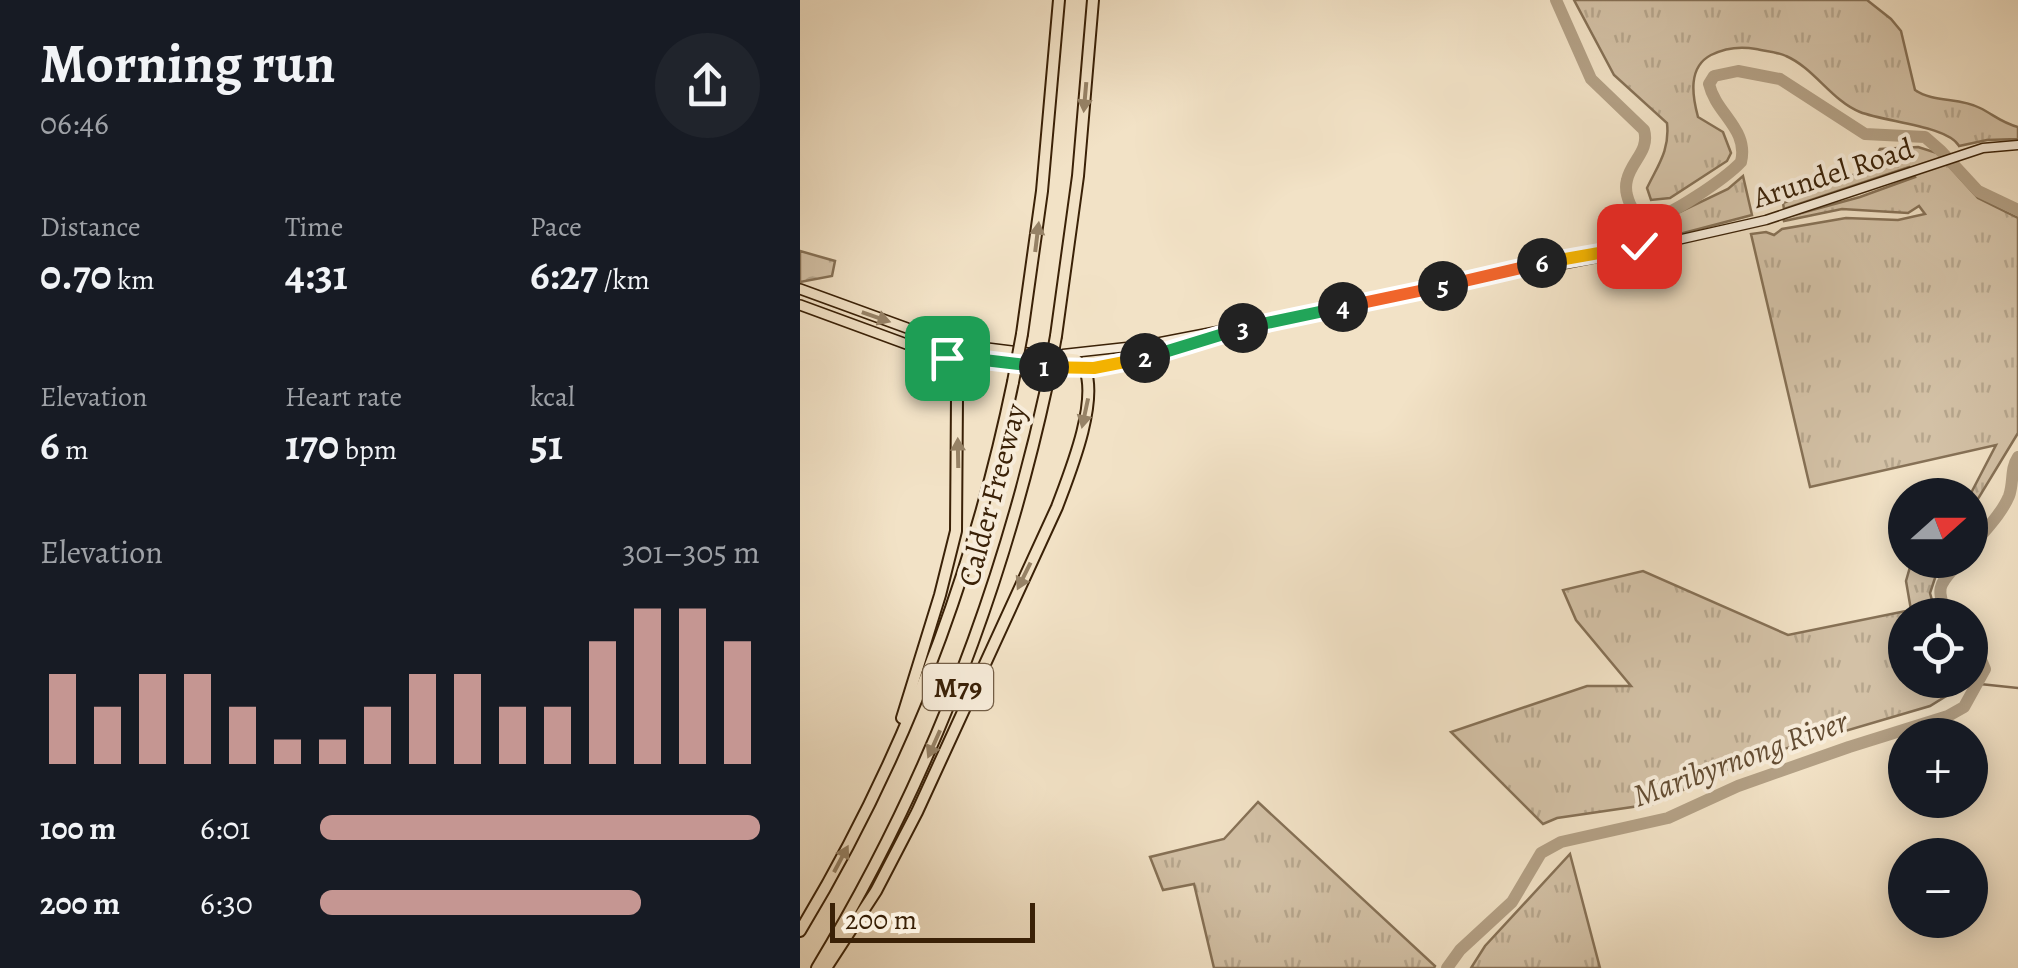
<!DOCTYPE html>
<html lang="en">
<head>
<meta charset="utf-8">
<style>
	:root { --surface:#171b24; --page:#20242c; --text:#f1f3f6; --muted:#9ea1a6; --accent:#c59692 }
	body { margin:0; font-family:Alegreya,serif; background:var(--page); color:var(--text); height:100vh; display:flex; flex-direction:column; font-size:38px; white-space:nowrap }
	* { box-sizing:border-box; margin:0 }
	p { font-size:32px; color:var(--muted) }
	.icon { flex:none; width:55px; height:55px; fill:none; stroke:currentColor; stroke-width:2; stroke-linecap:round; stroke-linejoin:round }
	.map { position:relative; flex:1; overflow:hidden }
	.sheet { display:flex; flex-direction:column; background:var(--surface); width:800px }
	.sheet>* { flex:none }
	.needle { width:65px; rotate:69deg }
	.fabs { position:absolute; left:1088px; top:478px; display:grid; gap:20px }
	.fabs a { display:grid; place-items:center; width:100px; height:100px; border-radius:50%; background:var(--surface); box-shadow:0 5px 25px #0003; font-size:50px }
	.scale { position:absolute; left:30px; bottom:25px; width:205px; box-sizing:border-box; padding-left:10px; border:5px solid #3a2107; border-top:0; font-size:28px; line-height:35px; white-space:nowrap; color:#3a2107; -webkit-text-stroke:8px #f7ecda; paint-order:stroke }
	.pin { position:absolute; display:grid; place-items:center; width:85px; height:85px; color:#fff; margin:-42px; border-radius:20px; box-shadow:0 5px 15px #0006 }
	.km { position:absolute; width:50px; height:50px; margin:-25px; border-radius:50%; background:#222; color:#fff; font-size:28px; line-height:50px; text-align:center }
	.round { display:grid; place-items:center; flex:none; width:105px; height:105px; border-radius:52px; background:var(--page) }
	.headline { display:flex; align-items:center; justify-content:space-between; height:170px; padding:0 40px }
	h1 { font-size:55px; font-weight:600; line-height:75px }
	.stats { display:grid; grid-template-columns:repeat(3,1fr); gap:15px; height:170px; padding:10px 40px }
	.stats div { display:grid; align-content:center }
	.stats b { font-size:42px; font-weight:600 }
	.stats small { font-size:28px; font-weight:400 }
	.stats p { font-size:28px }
	.chart { height:280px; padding:20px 40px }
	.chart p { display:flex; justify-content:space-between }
	.chart svg { width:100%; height:180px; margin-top:10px; stroke:var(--accent); stroke-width:6 }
	ul { padding:0 40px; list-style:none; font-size:32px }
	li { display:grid; grid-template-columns:160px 120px 1fr; align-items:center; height:75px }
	li i { height:25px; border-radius:12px; background:var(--accent) }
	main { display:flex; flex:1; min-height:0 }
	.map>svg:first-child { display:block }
	.grass { fill:url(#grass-tufts); stroke:#867156; stroke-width:2.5 }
	.park { fill:url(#park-crowns); stroke:#867156; stroke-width:2.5 }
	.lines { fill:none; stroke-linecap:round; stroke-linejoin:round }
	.stream { stroke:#836d53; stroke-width:2.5 }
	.river { stroke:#b3a085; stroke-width:12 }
	.secondary-casing { stroke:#3a2107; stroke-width:11 }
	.primary-casing { stroke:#3a2107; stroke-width:12 }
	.highway-casing { stroke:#3a2107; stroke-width:14 }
	.secondary { stroke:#f7ecda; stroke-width:8 }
	.primary { stroke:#f2e2c6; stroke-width:9 }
	.highway { stroke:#f2e2c6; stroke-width:10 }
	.highway-bridge-casing { stroke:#3a2107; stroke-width:14; stroke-linecap:butt }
	.highway-bridge { stroke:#f2e2c6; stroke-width:10 }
	.oneway { fill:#968266 }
	.split-1-casing { stroke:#fff; stroke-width:20 }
	.split-2-casing { stroke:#fff; stroke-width:20 }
	.split-3-casing { stroke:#fff; stroke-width:20 }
	.split-4-casing { stroke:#fff; stroke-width:20 }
	.split-5-casing { stroke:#fff; stroke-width:20 }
	.split-6-casing { stroke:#fff; stroke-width:20 }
	.split-7-casing { stroke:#fff; stroke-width:20 }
	.split-1 { stroke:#22a559; stroke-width:12 }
	.split-2 { stroke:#f5b400; stroke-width:12 }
	.split-3 { stroke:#22a559; stroke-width:12 }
	.split-4 { stroke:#22a559; stroke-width:12 }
	.split-5 { stroke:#f0652b; stroke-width:12 }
	.split-6 { stroke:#f0652b; stroke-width:12 }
	.split-7 { stroke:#f5b400; stroke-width:12 }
	.labels { text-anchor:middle; stroke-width:8; stroke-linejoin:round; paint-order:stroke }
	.shield { fill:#f7ecda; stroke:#735e46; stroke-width:2.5 }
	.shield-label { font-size:28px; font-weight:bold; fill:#3a2107 }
	.street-label { font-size:30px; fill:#3a2107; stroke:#f7ecda }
	.water-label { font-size:32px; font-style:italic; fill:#644d33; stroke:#f7ecda }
</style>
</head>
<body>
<main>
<section class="sheet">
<div class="headline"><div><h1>Morning run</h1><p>06:46</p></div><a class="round"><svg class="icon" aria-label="share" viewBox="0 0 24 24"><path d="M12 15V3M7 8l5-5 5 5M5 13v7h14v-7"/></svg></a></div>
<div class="stats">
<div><p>Distance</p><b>0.70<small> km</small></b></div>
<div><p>Time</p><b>4:31</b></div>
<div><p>Pace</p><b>6:27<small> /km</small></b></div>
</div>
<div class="stats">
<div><p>Elevation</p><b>6<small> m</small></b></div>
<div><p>Heart rate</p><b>170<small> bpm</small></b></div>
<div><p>kcal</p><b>51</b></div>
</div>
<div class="chart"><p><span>Elevation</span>301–305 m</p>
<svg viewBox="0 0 160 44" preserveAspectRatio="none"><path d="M5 44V22M15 44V30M25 44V22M35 44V22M45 44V30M55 44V38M65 44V38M75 44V30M85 44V22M95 44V22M105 44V30M115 44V30M125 44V14M135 44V6M145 44V6M155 44V14"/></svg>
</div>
<ul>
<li><b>100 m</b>6:01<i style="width:100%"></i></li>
<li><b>200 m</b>6:30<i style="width:73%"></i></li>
</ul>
</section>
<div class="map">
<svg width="1218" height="968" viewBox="0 0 1218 968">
	<defs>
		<pattern id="grass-tufts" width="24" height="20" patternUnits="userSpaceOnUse" patternTransform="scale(2.5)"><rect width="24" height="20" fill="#d3c1a6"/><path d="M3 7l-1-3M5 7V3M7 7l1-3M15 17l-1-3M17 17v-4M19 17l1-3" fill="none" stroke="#b6a68d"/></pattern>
		<pattern id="park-crowns" width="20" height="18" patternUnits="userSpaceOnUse" patternTransform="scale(2.5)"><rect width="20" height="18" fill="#d3c1a6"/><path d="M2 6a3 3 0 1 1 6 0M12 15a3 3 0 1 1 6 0" fill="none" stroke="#b6a68d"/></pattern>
	</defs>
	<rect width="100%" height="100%" fill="#f2e2c6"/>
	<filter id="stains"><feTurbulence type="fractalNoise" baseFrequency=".002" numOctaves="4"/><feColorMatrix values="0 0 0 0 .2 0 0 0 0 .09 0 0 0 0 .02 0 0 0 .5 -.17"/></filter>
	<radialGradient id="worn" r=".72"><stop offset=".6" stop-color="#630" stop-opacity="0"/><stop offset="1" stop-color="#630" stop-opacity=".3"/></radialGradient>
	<g class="grass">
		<path d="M 774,0 L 1067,0 L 1091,19 L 1101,31 L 1115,90 C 1134,103 1159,97 1180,108 C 1194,115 1202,123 1218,127 L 1218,139 L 1187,140 L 1159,146 C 1148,126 1085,122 1060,112 C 1032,101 1014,68 986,56 C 978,52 965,51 956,49 C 940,46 925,48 911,55 C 888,67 892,95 898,117 L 923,132 L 931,153 L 927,161 L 870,198 L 851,200 L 847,188 C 858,165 870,150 867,123 L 814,75 Z"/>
		<path d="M 1118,147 L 1137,153 L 1178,198 L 1218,218 L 1218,433 L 1170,512 L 1170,495 L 1196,445 L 1010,487 L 951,234 L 966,232 L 974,235 L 982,229 L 1046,218 L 1098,220 L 1125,214 L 1119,206 L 1108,213 L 1042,209 L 984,221 L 983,218 L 1060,197 L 1115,177 L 1109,167 L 984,209 L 983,203 L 1068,169 L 1080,149 Z"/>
		<path d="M 943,176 L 952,215 L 872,236 L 867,218 L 928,189 Z"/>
		<path d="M 1112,560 L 1141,560 L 1130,593 L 1136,615 L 1105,615 L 1105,680 L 1164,680 L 1159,688 L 1130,706 L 950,759 L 853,804 L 757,818 L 743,824 L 651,732 L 787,686 L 831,686 L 776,620 L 763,590 L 843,571 L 988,635 L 1111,610 L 1106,581 Z"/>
		<path d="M 458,802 L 635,966 L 634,968 L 414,968 L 394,884 L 363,890 L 350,857 L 424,839 Z"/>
		<path d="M 770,854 L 800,968 L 671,968 L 685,946 Z"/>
	</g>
	<path class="park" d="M 0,251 L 35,261 L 32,276 L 0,282 Z"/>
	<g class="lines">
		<path class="stream" d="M 1180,684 L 1218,688"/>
		<g class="river">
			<path d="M 756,0 L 791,79 L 844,130 C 850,151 831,161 827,180 C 825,187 827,197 830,204 C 833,211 838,218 847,219 C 864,222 928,176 941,162 C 949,129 916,114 909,84 L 914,76 L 938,71 L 980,79 L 1065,134 L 1125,137 L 1141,151 L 1178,191 L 1218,210"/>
			<path d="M 1170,549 C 1183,532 1201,515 1209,496 C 1214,482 1210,469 1218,457"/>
			<path d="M 1148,615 C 1132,585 1143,582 1161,560"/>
			<path d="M 647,968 L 660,950 L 712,902 L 741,853 L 761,842 L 868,818 L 938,786 L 1049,747 L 1148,716 L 1164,707 L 1185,669 L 1170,634"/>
		</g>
		<defs>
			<g id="secondary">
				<path d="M 860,244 L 966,220 L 1183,148 L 1218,145"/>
				<path d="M 728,271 L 827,252"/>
				<path d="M 263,354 L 345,345 L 613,293 L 799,251 L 862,244"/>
				<path d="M 285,369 L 338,360 L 423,334"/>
			</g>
			<g id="primary">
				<path d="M 0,289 L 107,328 L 171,346 L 276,359 L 285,369"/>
				<path d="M 0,305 L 120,349 L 147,363 L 184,360 L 285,369"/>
			</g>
			<g id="highway">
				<path d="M 222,334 L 242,191 L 259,0"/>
				<path d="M 256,336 L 278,176 L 293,0"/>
				<path d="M 102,718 L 140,595 L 156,531 L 157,397 L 152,375"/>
				<path d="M 0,931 C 102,762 173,575 213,382"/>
				<path d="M 17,968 C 127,786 202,592 247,385"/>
				<path d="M 26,968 L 76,891 L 117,812 L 257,507 C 270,472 298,404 285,369"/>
			</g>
		</defs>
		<use href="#secondary" class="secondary-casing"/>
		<use href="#primary" class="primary-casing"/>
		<use href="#highway" class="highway-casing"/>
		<use href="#secondary" class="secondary"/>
		<use href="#primary" class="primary"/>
		<use href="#highway" class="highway"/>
		<defs>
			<g id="highway-bridge">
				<path d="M 213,382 L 222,334"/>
				<path d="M 247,385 L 256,336"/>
			</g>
		</defs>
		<use href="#highway-bridge" class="highway-bridge-casing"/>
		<use href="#highway-bridge" class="highway-bridge"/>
	</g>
	<defs><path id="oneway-solid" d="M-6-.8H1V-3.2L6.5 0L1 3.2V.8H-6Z" transform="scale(2.5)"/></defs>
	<g class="oneway">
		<use href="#oneway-solid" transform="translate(285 97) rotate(95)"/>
		<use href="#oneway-solid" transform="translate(237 237) rotate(-83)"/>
		<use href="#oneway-solid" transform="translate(76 317) rotate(19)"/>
		<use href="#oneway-solid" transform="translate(285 413) rotate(102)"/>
		<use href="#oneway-solid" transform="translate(158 453) rotate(-91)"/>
		<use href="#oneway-solid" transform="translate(224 576) rotate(116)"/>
		<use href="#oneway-solid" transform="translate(134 744) rotate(114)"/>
		<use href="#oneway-solid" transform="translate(41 859) rotate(-62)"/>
	</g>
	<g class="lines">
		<defs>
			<path id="split-1" d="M 147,358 L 147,363 L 184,360 L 244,367"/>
			<path id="split-2" d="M 244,367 L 294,368 L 345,358"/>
			<path id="split-3" d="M 345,358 L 443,328"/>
			<path id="split-4" d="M 443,328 L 543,307"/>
			<path id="split-5" d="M 543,307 L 643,286"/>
			<path id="split-6" d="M 643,286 L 742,263"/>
			<path id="split-7" d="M 742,263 L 839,246"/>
		</defs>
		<use href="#split-1" class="split-1-casing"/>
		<use href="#split-2" class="split-2-casing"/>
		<use href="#split-3" class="split-3-casing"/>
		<use href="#split-4" class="split-4-casing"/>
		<use href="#split-5" class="split-5-casing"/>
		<use href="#split-6" class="split-6-casing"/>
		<use href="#split-7" class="split-7-casing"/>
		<use href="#split-1" class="split-1"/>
		<use href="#split-2" class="split-2"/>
		<use href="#split-3" class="split-3"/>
		<use href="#split-4" class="split-4"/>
		<use href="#split-5" class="split-5"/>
		<use href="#split-6" class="split-6"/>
		<use href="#split-7" class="split-7"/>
	</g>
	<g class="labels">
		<rect class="shield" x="123" y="664" width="70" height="46" rx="8"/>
		<g class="shield-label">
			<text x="158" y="697">M79</text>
		</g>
		<g class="street-label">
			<text transform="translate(1033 173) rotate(-18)" y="10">Arundel Road</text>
			<text transform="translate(192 495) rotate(-75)" y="10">Calder Freeway</text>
		</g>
		<g class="water-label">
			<text transform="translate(940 758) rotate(-20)" y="11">Maribyrnong River</text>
		</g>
	</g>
	<rect width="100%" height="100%" filter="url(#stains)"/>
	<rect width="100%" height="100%" fill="url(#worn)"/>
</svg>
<div class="fabs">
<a><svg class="needle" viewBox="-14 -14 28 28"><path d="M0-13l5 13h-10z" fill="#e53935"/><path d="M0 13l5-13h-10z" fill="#9ea1a6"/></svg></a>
<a><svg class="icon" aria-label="locate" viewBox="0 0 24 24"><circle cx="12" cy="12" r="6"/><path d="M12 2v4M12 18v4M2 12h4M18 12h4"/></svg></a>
<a>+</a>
<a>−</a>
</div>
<div class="scale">200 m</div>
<div class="pin" style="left:147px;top:358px;background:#1e9e55"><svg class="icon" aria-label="arrive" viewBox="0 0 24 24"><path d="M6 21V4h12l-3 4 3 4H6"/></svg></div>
<div class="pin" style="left:839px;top:246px;background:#d93025"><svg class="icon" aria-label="check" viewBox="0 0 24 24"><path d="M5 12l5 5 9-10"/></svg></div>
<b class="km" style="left:244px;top:367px">1</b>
<b class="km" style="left:345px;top:358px">2</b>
<b class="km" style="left:443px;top:328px">3</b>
<b class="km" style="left:543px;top:307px">4</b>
<b class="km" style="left:643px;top:286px">5</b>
<b class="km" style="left:742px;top:263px">6</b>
</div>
</main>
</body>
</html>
